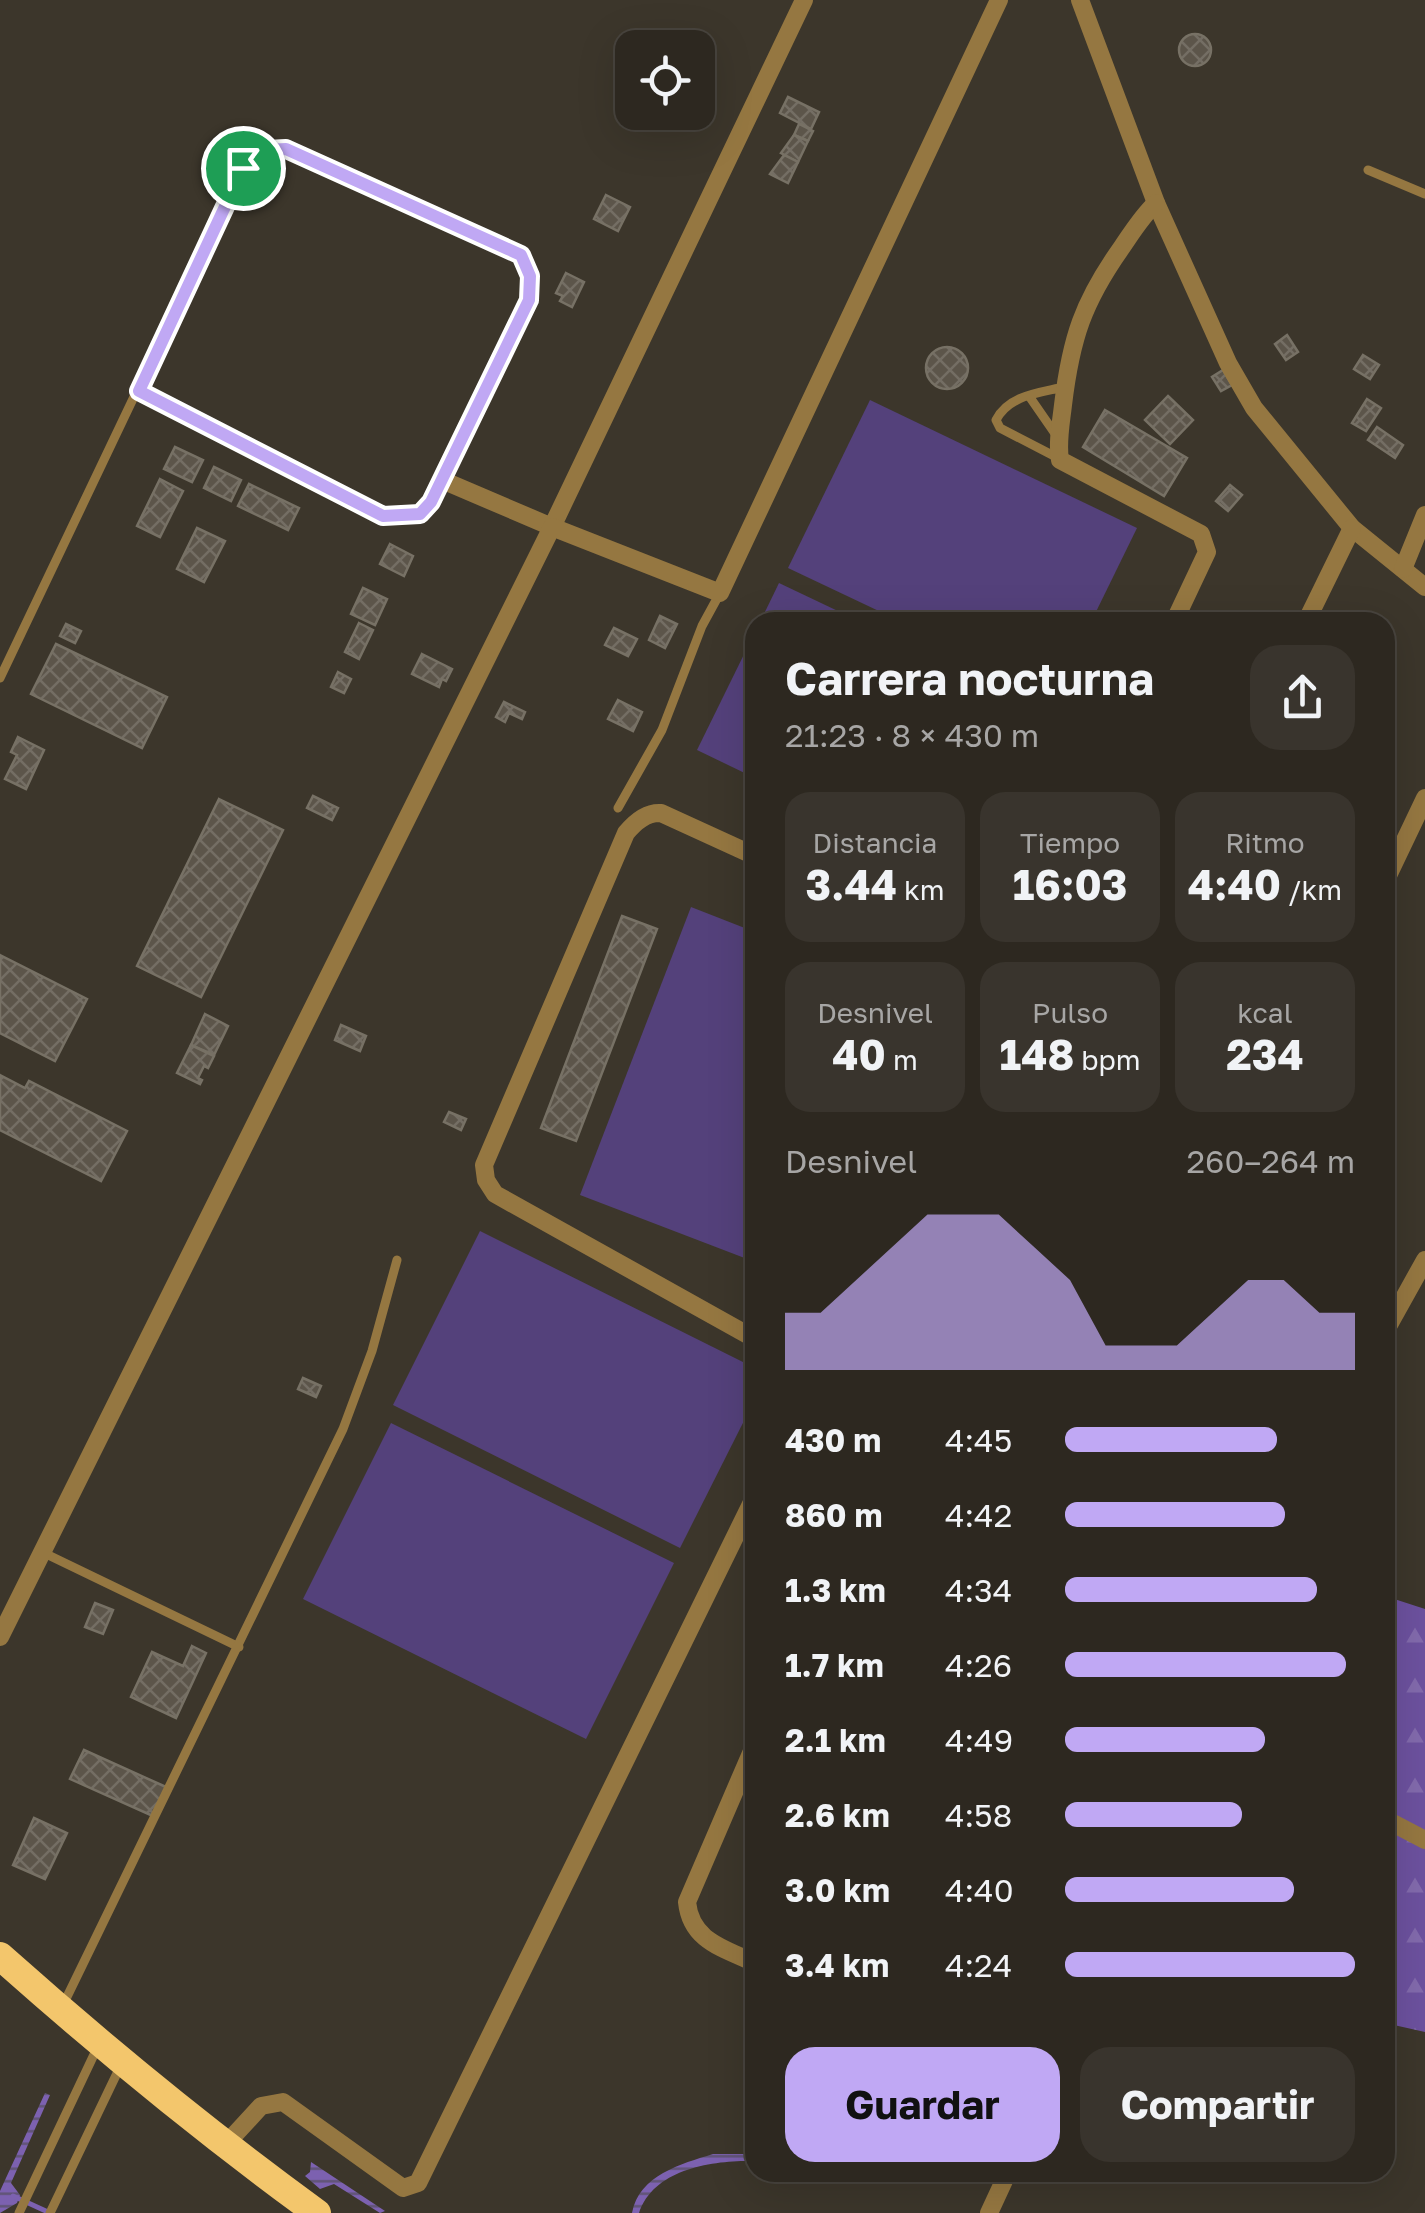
<!DOCTYPE html>
<html lang="es">
<head>
<meta charset="utf-8">
<style>
	:root { --surface:#2d2820; --page:#39342d; --text:#f1f3f6; --muted:#a7a6a5; --line:#48443e; --accent:#c0a8f4 }
	body { margin:0; font-family:"Golos Text",sans-serif; background:var(--page); color:var(--text); height:100vh; display:flex; flex-direction:column; font-size:38px; white-space:nowrap }
	* { box-sizing:border-box; margin:0 }
	p { font-size:32px; color:var(--muted) }
	.icon { flex:none; width:55px; height:55px; fill:none; stroke:currentColor; stroke-width:2; stroke-linecap:round; stroke-linejoin:round }
	.map { position:relative; flex:1; overflow:hidden }
	.details { position:absolute; left:745px; top:612px; width:650px; height:1570px; display:flex; flex-direction:column; background:var(--surface); border-radius:30px; box-shadow:0 10px 40px #0002,0 0 0 2px var(--line) }
	.details>* { flex:none }
	.fabs { position:absolute; left:615px; top:30px; display:grid; gap:20px }
	.fabs a { display:grid; place-items:center; width:100px; height:100px; border-radius:20px; background:var(--surface); box-shadow:0 10px 40px #0002,0 0 0 2px var(--line); font-size:50px }
	.pin { position:absolute; display:grid; place-items:center; width:85px; height:85px; color:#fff; margin:-42px; border:5px solid #fff; border-radius:50%; box-shadow:0 2px 10px #0007 }
	.round { display:grid; place-items:center; flex:none; width:105px; height:105px; border-radius:30px; background:var(--page) }
	.head { display:flex; align-items:center; justify-content:space-between; height:170px; padding:0 40px }
	h1 { font-size:45px; font-weight:700; line-height:75px }
	.figures { display:grid; grid-template-columns:repeat(3,1fr); gap:15px; height:170px; padding:10px 40px }
	.figures div { display:grid; align-content:center; border-radius:25px; background:var(--page); text-align:center }
	.figures b { font-size:42px; font-weight:700 }
	.figures small { font-size:28px; font-weight:400 }
	.figures p { font-size:28px }
	.chart { height:280px; padding:20px 40px }
	.chart p { display:flex; justify-content:space-between }
	.chart svg { width:100%; height:180px; margin-top:10px; fill:var(--accent); opacity:.7 }
	.primary-button { display:flex; gap:20px; margin-top:auto; padding:20px 40px }
	.primary-button a { flex:1; height:115px; border-radius:30px; background:var(--accent); color:#111; font-size:40px; font-weight:700; line-height:115px; text-align:center }
	.primary-button a+a { background:var(--page); color:var(--text) }
	ul { padding:0 40px; list-style:none; font-size:32px }
	li { display:grid; grid-template-columns:160px 120px 1fr; align-items:center; height:75px }
	li i { height:25px; border-radius:12px; background:var(--accent) }
	.map>svg:first-child { display:block }
	.forest { fill:url(#forest-firs) }
	.garden { fill:#54417b }
	.water { fill:url(#water-rules) }
	.lines { fill:none; stroke-linecap:round; stroke-linejoin:round }
	.stream { stroke:#7c61b0; stroke-width:5 }
	.building { fill:url(#building-cross-hatch); stroke:#777165; stroke-width:2.5 }
	.service { stroke:#957741; stroke-width:9 }
	.minor { stroke:#957741; stroke-width:18 }
	.trunk { stroke:#f3c66c; stroke-width:28 }
	.route-casing { stroke:#fff; stroke-width:20 }
	.route { stroke:#c0a8f4; stroke-width:12 }
</style>
</head>
<body>
<div class="map">
<svg width="1425" height="2213" viewBox="0 0 1425 2213">
	<defs>
		<pattern id="forest-firs" width="22" height="20" patternUnits="userSpaceOnUse" patternTransform="scale(2.5)"><rect width="22" height="20" fill="#6c519e"/><path d="M5 1l3.5 6h-7zM16 11l3.5 6h-7z" fill="#826aac"/></pattern>
		<pattern id="water-rules" width="6" height="5" patternUnits="userSpaceOnUse" patternTransform="scale(2.5)"><rect width="6" height="5" fill="#7c61b0"/><path d="M0 2.5h6" fill="none" stroke="#605476"/></pattern>
		<pattern id="building-cross-hatch" width="8" height="8" patternUnits="userSpaceOnUse" patternTransform="scale(2.5)"><rect width="8" height="8" fill="#5c554a"/><path d="M0 0l8 8M0 8l8-8" fill="none" stroke="#746e64"/></pattern>
	</defs>
	<rect width="100%" height="100%" fill="#3c362b"/>
	<path class="forest" d="M 1385,1596 L 1425,1609 L 1425,2032 L 1385,2023 Z"/>
	<g class="garden">
		<path d="M 870,400 L 1137,528 L 1091,622 L 902,622 L 788,568 Z"/>
		<path d="M 779,583 L 861,622 L 760,622 Z"/>
		<path d="M 755,632 L 755,778 L 697,750 Z"/>
		<path d="M 691,907 L 755,932 L 755,1262 L 580,1195 Z"/>
		<path d="M 480,1231 L 755,1368 L 755,1399 L 680,1548 L 393,1405 Z"/>
		<path d="M 391,1423 L 674,1563 L 586,1739 L 303,1599 Z"/>
	</g>
	<g class="water">
		<path d="M 45,2093 L 50,2095 L 11,2183 L 20,2195 L 17,2203 L 0,2213 L 0,2191 Z"/>
		<path d="M 713,2154 L 755,2154 L 755,2161 C 714,2160 654,2168 639,2213 L 632,2213 C 639,2175 681,2164 713,2154 Z"/>
		<path d="M 311,2162 L 385,2211 L 380,2213 L 334,2184 L 320,2189 L 305,2176 L 310,2172 Z"/>
	</g>
	<g class="lines">
		<path class="stream" d="M 13,2196 L 48,2212"/>
	</g>
	<g class="building">
		<circle cx="1195" cy="50" r="16"/>
		<path d="M 788,97 L 819,112 L 811,129 L 780,113 Z"/>
		<path d="M 799,124 L 813,131 L 808,141 L 794,135 Z"/>
		<path d="M 794,135 L 808,141 L 798,162 L 781,153 Z"/>
		<path d="M 784,155 L 798,162 L 788,183 L 770,174 Z"/>
		<path d="M 606,195 L 630,207 L 618,231 L 594,219 Z"/>
		<path d="M 566,273 L 584,282 L 572,307 L 560,301 L 563,296 L 556,293 Z"/>
		<path d="M 1287,335 L 1298,352 L 1286,360 L 1275,344 Z"/>
		<circle cx="947" cy="368" r="21"/>
		<path d="M 1363,355 L 1379,365 L 1370,379 L 1354,369 Z"/>
		<path d="M 1223,370 L 1232,385 L 1221,391 L 1212,377 Z"/>
		<path d="M 1168,396 L 1193,420 L 1170,444 L 1145,420 Z"/>
		<path d="M 1367,399 L 1381,408 L 1366,431 L 1352,423 Z"/>
		<path d="M 1105,410 L 1187,458 L 1164,496 L 1083,447 Z"/>
		<path d="M 1377,427 L 1403,445 L 1395,458 L 1368,440 Z"/>
		<path d="M 175,447 L 203,460 L 192,482 L 164,469 Z"/>
		<path d="M 214,467 L 241,480 L 231,501 L 204,488 Z"/>
		<path d="M 160,479 L 183,491 L 160,537 L 137,526 Z"/>
		<path d="M 249,484 L 299,508 L 288,530 L 238,506 Z"/>
		<path d="M 1230,485 L 1242,495 L 1228,511 L 1216,501 Z"/>
		<path d="M 197,528 L 225,541 L 204,582 L 177,569 Z"/>
		<path d="M 390,544 L 413,556 L 404,576 L 380,564 Z"/>
		<path d="M 363,588 L 387,599 L 375,625 L 351,614 Z"/>
		<path d="M 660,616 L 677,624 L 665,648 L 649,640 Z"/>
		<path d="M 359,623 L 373,630 L 359,659 L 345,652 Z"/>
		<path d="M 66,624 L 81,631 L 75,643 L 60,636 Z"/>
		<path d="M 614,628 L 637,639 L 628,656 L 605,645 Z"/>
		<path d="M 56,644 L 167,697 L 142,748 L 31,694 Z"/>
		<path d="M 422,654 L 452,669 L 446,681 L 442,679 L 439,687 L 412,674 Z"/>
		<path d="M 338,672 L 351,679 L 344,693 L 331,687 Z"/>
		<path d="M 618,700 L 642,712 L 633,731 L 608,719 Z"/>
		<path d="M 504,702 L 525,712 L 522,719 L 509,713 L 505,722 L 496,717 Z"/>
		<path d="M 18,737 L 44,750 L 26,789 L 5,779 L 17,755 L 11,752 Z"/>
		<path d="M 313,796 L 338,808 L 332,820 L 307,808 Z"/>
		<path d="M 219,799 L 283,830 L 201,997 L 137,966 Z"/>
		<path d="M 622,916 L 657,929 L 576,1141 L 541,1128 Z"/>
		<path d="M 0,955 L 87,999 L 55,1061 L 0,1033 Z"/>
		<path d="M 205,1014 L 228,1026 L 214,1055 L 191,1045 Z"/>
		<path d="M 341,1025 L 366,1036 L 360,1051 L 335,1040 Z"/>
		<path d="M 191,1045 L 214,1056 L 208,1068 L 204,1066 L 198,1078 L 202,1080 L 200,1084 L 177,1073 Z"/>
		<path d="M 0,1075 L 25,1088 L 29,1081 L 127,1131 L 101,1181 L 0,1130 Z"/>
		<path d="M 449,1112 L 466,1119 L 461,1130 L 444,1122 Z"/>
		<path d="M 303,1378 L 321,1386 L 316,1397 L 298,1389 Z"/>
		<path d="M 95,1603 L 113,1610 L 103,1634 L 85,1627 Z"/>
		<path d="M 192,1646 L 206,1653 L 176,1718 L 131,1697 L 152,1652 L 183,1666 Z"/>
		<path d="M 84,1750 L 166,1787 L 153,1816 L 70,1779 Z"/>
		<path d="M 34,1818 L 67,1833 L 45,1879 L 13,1865 Z"/>
	</g>
	<g class="lines">
		<g class="service">
			<path d="M 1368,170 L 1425,194"/>
			<path d="M 1029,396 L 1056,435"/>
			<path d="M 1058,458 L 1000,428 L 996,420 C 1009,395 1039,393 1064,387"/>
			<path d="M 0,678 L 243,168 L 267,151 L 286,149 L 521,255 L 530,276 L 529,300 L 431,502 L 420,513 L 383,516 L 139,391"/>
			<path d="M 618,808 L 662,730 L 702,626 L 720,593"/>
			<path d="M 42,1552 L 239,1647"/>
			<path d="M 64,2003 L 343,1429 L 372,1351 L 397,1260"/>
			<path d="M 19,2213 L 99,2044"/>
			<path d="M 50,2213 L 120,2067"/>
		</g>
		<g class="minor">
			<path d="M 1080,0 L 1156,203 L 1228,363 L 1254,408 L 1352,528 L 1425,587"/>
			<path d="M 1156,203 C 1142,216 1133,231 1122,247 C 1083,302 1071,338 1063,405 C 1061,423 1057,442 1060,460 L 1201,534 L 1207,552 L 1174,622"/>
			<path d="M 442,480 L 552,527 L 804,0"/>
			<path d="M 1403,569 L 1425,515"/>
			<path d="M 1306,622 L 1352,528"/>
			<path d="M 755,856 L 661,813 C 646,812 635,822 626,833 L 484,1165 L 486,1180 L 495,1194 L 755,1339"/>
			<path d="M 1385,882 L 1425,798"/>
			<path d="M 1385,1332 L 1425,1260"/>
			<path d="M 0,1637 L 552,527 L 720,593 L 999,0"/>
			<path d="M 755,1744 L 687,1902 C 691,1941 723,1948 755,1963"/>
			<path d="M 1385,1819 L 1425,1840"/>
			<path d="M 226,2144 L 261,2106 L 283,2102 L 403,2188 L 418,2183 L 755,1496"/>
			<path d="M 989,2213 L 1008,2172"/>
		</g>
		<path class="trunk" d="M 0,1956 C 101,2046 207,2133 317,2213"/>
	</g>
	<g class="lines">
		<defs>
			<path id="route" d="M 286,149 L 521,255 L 530,276 L 529,300 L 431,502 L 420,514 L 383,516 L 139,391 L 243,168 L 267,150 Z"/>
		</defs>
		<use href="#route" class="route-casing"/>
		<use href="#route" class="route"/>
	</g>
</svg>
<div class="fabs">
<a><svg class="icon" aria-label="locate" viewBox="0 0 24 24"><circle cx="12" cy="12" r="6"/><path d="M12 2v4M12 18v4M2 12h4M18 12h4"/></svg></a>
</div>
<div class="pin" style="left:243px;top:168px;background:#1e9e55"><svg class="icon" aria-label="arrive" viewBox="0 0 24 24"><path d="M6 21V4h12l-3 4 3 4H6"/></svg></div>
<section class="details">
<div class="head"><div><h1>Carrera nocturna</h1><p>21:23 · 8 × 430 m</p></div><a class="round"><svg class="icon" aria-label="share" viewBox="0 0 24 24"><path d="M12 15V3M7 8l5-5 5 5M5 13v7h14v-7"/></svg></a></div>
<div class="figures">
<div><p>Distancia</p><b>3.44<small> km</small></b></div>
<div><p>Tiempo</p><b>16:03</b></div>
<div><p>Ritmo</p><b>4:40<small> /km</small></b></div>
</div>
<div class="figures">
<div><p>Desnivel</p><b>40<small> m</small></b></div>
<div><p>Pulso</p><b>148<small> bpm</small></b></div>
<div><p>kcal</p><b>234</b></div>
</div>
<div class="chart"><p><span>Desnivel</span>260–264 m</p>
<svg viewBox="0 0 160 44" preserveAspectRatio="none"><path d="M0 44V30L10 30L20 22L30 14L40 6L50 6L60 6L70 14L80 22L90 38L100 38L110 38L120 30L130 22L140 22L150 30L160 30V44z"/></svg>
</div>
<ul>
<li><b>430 m</b>4:45<i style="width:73%"></i></li>
<li><b>860 m</b>4:42<i style="width:76%"></i></li>
<li><b>1.3 km</b>4:34<i style="width:87%"></i></li>
<li><b>1.7 km</b>4:26<i style="width:97%"></i></li>
<li><b>2.1 km</b>4:49<i style="width:69%"></i></li>
<li><b>2.6 km</b>4:58<i style="width:61%"></i></li>
<li><b>3.0 km</b>4:40<i style="width:79%"></i></li>
<li><b>3.4 km</b>4:24<i style="width:100%"></i></li>
</ul>
<div class="primary-button"><a>Guardar</a><a>Compartir</a></div>
</section>
</div>
</body>
</html>
